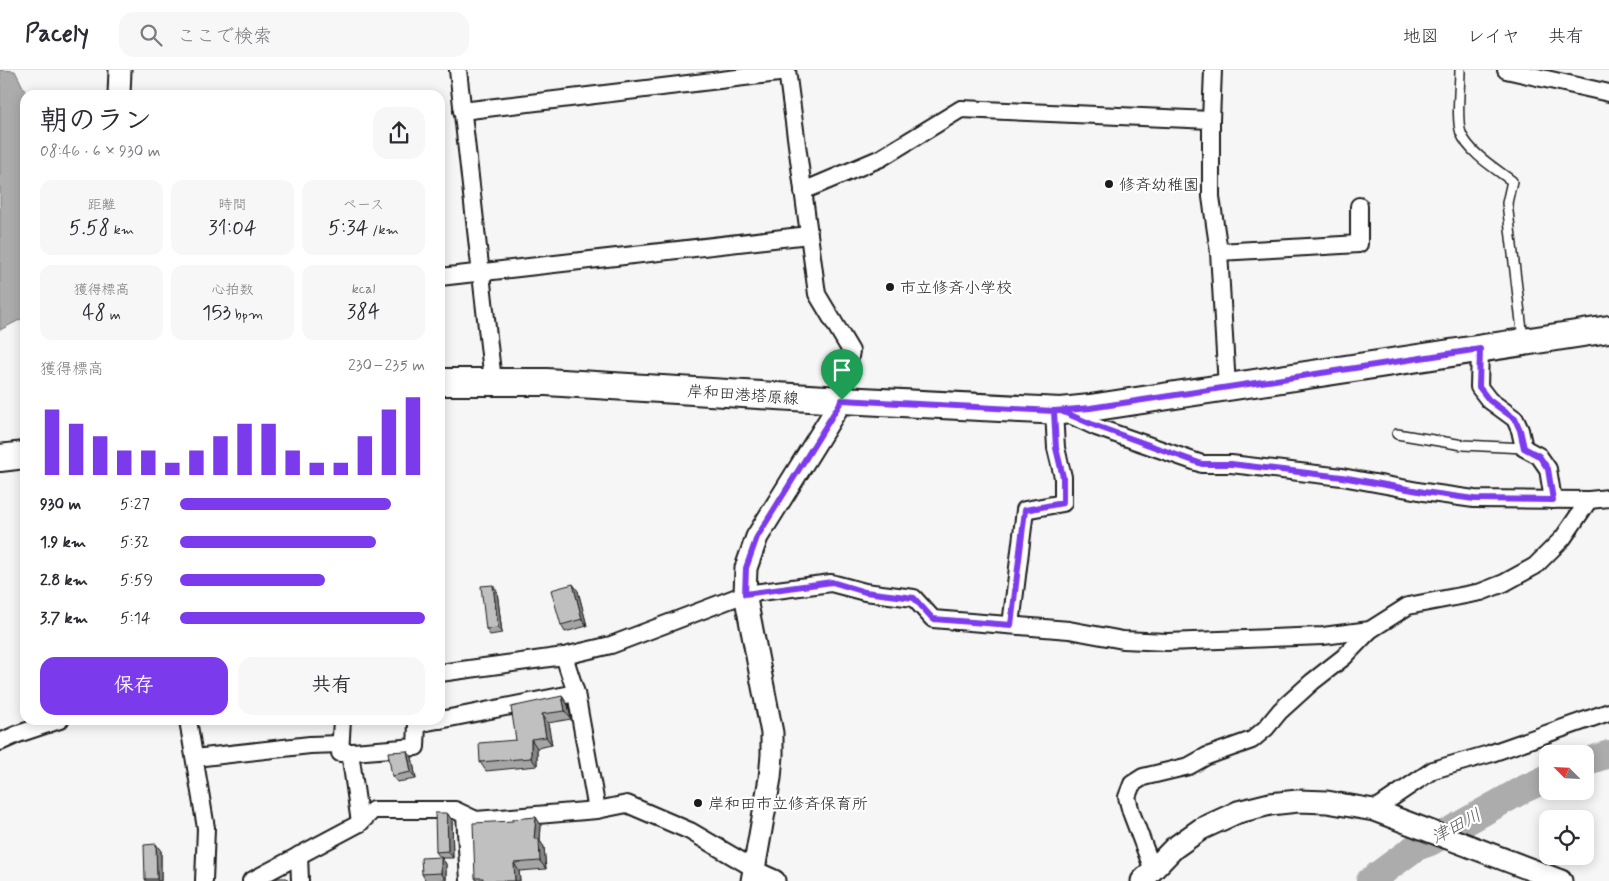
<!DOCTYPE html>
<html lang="ja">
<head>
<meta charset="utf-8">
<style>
	:root { --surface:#fff; --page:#f7f7f7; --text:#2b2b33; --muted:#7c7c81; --line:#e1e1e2; --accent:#7c3aed }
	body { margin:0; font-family:Mynerve,"Klee One",sans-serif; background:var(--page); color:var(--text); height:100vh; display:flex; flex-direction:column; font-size:19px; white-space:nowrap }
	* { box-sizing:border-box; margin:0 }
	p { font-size:16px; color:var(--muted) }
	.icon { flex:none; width:28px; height:28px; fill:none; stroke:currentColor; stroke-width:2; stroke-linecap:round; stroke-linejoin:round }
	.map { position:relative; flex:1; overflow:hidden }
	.drawer { position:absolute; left:20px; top:20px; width:425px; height:635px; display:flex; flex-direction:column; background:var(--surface); border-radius:15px; box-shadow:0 2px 12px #0003 }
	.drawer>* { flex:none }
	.needle { width:32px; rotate:294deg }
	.buttons { position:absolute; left:1539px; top:675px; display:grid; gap:10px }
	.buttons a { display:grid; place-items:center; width:55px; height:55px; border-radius:10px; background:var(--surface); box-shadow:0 2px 12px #0003; font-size:25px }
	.pin { position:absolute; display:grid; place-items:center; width:42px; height:42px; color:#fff; margin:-51px -21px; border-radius:50% 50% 50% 0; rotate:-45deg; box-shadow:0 0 5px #0007 }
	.pin .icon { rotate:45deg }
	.round { display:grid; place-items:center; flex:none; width:52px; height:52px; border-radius:15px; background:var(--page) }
	.summary { display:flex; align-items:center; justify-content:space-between; height:85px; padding:0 20px }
	h1 { font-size:28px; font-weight:600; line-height:38px }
	.stats { display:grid; grid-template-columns:repeat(3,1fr); gap:8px; height:85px; padding:5px 20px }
	.stats div { display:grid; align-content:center; border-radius:12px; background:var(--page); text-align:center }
	.stats b { font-size:21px; font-weight:600 }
	.stats small { font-size:14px; font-weight:400 }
	.stats p { font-size:14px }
	.chart { height:140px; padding:10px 20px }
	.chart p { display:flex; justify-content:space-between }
	.chart svg { width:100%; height:90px; margin-top:5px; stroke:var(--accent); stroke-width:6 }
	.primary-button { display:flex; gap:10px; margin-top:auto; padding:10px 20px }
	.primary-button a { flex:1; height:58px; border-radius:15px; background:var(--accent); color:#fff; font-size:20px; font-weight:600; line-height:58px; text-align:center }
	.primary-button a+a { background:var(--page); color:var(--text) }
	ul { padding:0 20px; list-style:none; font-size:16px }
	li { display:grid; grid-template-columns:80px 60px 1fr; align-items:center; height:38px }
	li i { height:12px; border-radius:6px; background:var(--accent) }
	header { display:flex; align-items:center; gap:30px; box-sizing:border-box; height:70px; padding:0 25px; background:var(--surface); border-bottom:1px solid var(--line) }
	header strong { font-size:24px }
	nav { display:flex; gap:28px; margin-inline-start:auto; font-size:18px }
	.search { width:350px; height:45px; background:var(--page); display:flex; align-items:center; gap:12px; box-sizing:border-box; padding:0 18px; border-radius:15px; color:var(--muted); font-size:19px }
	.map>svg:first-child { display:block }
	.water { fill:#acacac; stroke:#727272 }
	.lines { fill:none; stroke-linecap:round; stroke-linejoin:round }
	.river { stroke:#acacac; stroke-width:28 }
	.service-casing { stroke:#1c1c1c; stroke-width:12 }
	.minor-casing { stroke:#1c1c1c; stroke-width:20 }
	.tertiary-casing { stroke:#1c1c1c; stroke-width:25 }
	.primary-casing { stroke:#1c1c1c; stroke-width:30 }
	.service { stroke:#fff; stroke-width:9 }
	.minor { stroke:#fff; stroke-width:16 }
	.tertiary { stroke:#fff; stroke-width:21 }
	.primary { stroke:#fff; stroke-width:26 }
	.wall { fill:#a5a5a5; stroke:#1c1c1c }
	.shaded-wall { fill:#868686; stroke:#1c1c1c }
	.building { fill:#c0c0c0; stroke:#1c1c1c }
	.route-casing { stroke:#fff; stroke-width:10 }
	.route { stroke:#7c3aed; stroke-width:6 }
	.poi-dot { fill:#1c1c1c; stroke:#fff; stroke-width:2 }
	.labels { text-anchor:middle; stroke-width:4.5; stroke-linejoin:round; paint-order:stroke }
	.poi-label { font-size:16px; fill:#1c1c1c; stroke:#fff; text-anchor:start }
	.street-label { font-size:16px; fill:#1c1c1c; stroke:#fff }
	.water-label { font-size:18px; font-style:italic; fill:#5d5d5d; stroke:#fff }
</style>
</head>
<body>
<header>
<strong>Pacely</strong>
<div class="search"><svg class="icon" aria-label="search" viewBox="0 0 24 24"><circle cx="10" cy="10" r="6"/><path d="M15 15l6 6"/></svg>ここで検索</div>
<nav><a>地図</a><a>レイヤ</a><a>共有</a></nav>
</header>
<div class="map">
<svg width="1609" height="811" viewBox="0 0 1609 811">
	<rect width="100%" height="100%" fill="#f6f6f6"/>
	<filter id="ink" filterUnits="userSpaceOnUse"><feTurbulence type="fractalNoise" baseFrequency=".02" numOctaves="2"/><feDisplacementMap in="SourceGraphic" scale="10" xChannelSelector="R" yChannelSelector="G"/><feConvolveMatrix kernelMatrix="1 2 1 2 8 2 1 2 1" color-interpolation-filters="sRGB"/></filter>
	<g filter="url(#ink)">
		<path class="water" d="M 0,0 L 15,1 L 27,25 L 25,25 L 25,247 L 0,260 Z"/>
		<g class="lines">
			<g class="river">
				<path d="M 1585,692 L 1609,684"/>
				<path d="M 1370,811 L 1416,777 L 1430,772 L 1522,720 L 1548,708"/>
			</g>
			<defs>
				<g id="service">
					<path d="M 1460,0 C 1460,16 1456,50 1461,63 C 1468,82 1496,99 1512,111 L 1507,133 L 1523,269"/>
					<path d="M 1397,364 L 1463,375 L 1524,378"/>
				</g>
				<g id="minor">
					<path d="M 458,0 L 493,311"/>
					<path d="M 787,0 L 817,224 L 851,281 L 842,330"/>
					<path d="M 1213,0 L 1211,50 L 1211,127 L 1219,182 L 1227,317"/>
					<path d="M 1506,0 L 1609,23"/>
					<path d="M 462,41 L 787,2"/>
					<path d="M 803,121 L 881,88 L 961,39 L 1211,50"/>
					<path d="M 1219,182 L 1359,174 L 1359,136"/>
					<path d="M 440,207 L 809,165"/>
					<path d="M 1480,279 L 1479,317 L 1489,330 L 1515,349 L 1520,360 L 1524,378 L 1539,386 L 1548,399 L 1553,430"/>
					<path d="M 1066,343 L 1096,357 L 1202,394 L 1231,394 L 1342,407 L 1424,422 L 1474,429 L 1589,430 L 1609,428"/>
					<path d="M 1011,555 L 1025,440 L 1063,433 L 1063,407 L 1056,378 L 1054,341"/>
					<path d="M 564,586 L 576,623 L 597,740"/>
					<path d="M 440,603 L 564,586 L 611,575 L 745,524 L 831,513 L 865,522 L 914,528 L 933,549 L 1069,560 L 1123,570 L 1167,572 L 1323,566 L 1370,560 L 1408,536 L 1481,522 L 1504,513 L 1535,496 L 1563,468 L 1589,430"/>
					<path d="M 188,650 L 206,758 L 204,811"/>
					<path d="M 342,650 L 340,683 L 416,677 L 417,654 L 438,650"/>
					<path d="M 440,650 L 576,623"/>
					<path d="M 0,672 L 18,664 L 60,650"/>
					<path d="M 350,682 L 360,753"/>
					<path d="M 195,688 L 310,675 L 340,674"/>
					<path d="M 1374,740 L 1433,700 L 1489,684 L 1609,642"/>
					<path d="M 465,745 L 469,811"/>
					<path d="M 299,785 L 300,811"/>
					<path d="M 1153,800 L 1131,742 L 1127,727 L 1132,714 L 1143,707 L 1189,696 L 1207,686 L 1252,670 L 1266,658 L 1280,641 L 1312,612 L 1344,587 L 1370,560"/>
					<path d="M 251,811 L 360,753 L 373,740 L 455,740 L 476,750 L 597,740 L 627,734 L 690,761 L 755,799"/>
				</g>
				<g id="tertiary">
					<path d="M 119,25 L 120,0"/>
					<path d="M 754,802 L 774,811"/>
					<path d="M 752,811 L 770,708 L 772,685 L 772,663 L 745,524 L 746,498 L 757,467 L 842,330"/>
					<path d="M 1142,811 L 1174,778 L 1201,759 L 1238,742 L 1270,734 L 1298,731 L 1327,732 L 1374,740 L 1561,811"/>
				</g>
				<g id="primary">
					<path d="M 440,312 L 546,312 L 842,330 L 1061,341 L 1090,338 L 1609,259"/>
					<path d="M 0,388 L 25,385"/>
				</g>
			</defs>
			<use href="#service" class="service-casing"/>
			<use href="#minor" class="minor-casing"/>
			<use href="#tertiary" class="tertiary-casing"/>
			<use href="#primary" class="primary-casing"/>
			<use href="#service" class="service"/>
			<use href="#minor" class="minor"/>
			<use href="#tertiary" class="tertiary"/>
			<use href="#primary" class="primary"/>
		</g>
		<g class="wall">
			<path d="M 497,521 L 502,563 L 490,565 L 486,559 Z"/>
			<path d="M 578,521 L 587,556 L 565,562 L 561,555 Z"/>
			<path d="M 562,626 L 568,635 L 571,649 L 548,653 L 552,675 L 537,678 L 537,696 L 486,701 L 480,692 L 516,670 Z"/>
			<path d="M 412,687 L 416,709 L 397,712 L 392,706 Z"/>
			<path d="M 447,743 L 452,750 L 453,788 L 442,788 L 446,794 L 446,810 L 426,811 L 422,804 L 440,787 L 436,782 Z"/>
			<path d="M 541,755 L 540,771 L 544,777 L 546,799 L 519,801 L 520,811 L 477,811 L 475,808 Z"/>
			<path d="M 161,781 L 161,811 L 146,811 L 145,809 Z"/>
		</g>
		<g class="shaded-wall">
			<path d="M 573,514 L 578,521 L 587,556 L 582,549 Z"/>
			<path d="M 493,515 L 497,521 L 502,563 L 498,558 Z"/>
			<path d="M 562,626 L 568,635 L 571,649 L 565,641 Z"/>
			<path d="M 542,644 L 548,653 L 552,675 L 546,667 Z"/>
			<path d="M 531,669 L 537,678 L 537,696 L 531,688 Z"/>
			<path d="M 407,681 L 412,687 L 416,709 L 411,702 Z"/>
			<path d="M 447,743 L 452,750 L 453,788 L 448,781 Z"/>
			<path d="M 536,747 L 541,755 L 540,771 L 544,777 L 546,799 L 540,791 L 534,769 Z"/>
			<path d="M 156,774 L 161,781 L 161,811 L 158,811 L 157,809 Z"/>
			<path d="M 441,787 L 446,794 L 446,810 L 441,803 Z"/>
			<path d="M 514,793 L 519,801 L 520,811 L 515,811 Z"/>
		</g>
		<g class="building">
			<path d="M 573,514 L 582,549 L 561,555 L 551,520 Z"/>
			<path d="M 493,515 L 498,558 L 486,559 L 481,516 Z"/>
			<path d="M 562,626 L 565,641 L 542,644 L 546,667 L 531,669 L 531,688 L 480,692 L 479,673 L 516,670 L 511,637 Z"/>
			<path d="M 407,681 L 411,702 L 392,706 L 388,682 Z"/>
			<path d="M 435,743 L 447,743 L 448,781 L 436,782 Z"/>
			<path d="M 536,747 L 534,769 L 539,769 L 540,791 L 514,793 L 515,811 L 483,811 L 483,808 L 475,808 L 473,753 L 513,751 L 513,749 Z"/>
			<path d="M 156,774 L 157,809 L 145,809 L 144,775 Z"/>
			<path d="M 441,787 L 441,803 L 422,804 L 421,788 Z"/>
			<path d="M 277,808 L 286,808 L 288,811 L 277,811 Z"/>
		</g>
	</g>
	<g class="lines" filter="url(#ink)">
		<defs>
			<path id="route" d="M 842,330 L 757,467 L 746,498 L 745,524 L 832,512 L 865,522 L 914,528 L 933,549 L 1011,555 L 1025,440 L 1063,433 L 1063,407 L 1056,378 L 1054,341 L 1090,338 L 1480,279 L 1479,317 L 1489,330 L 1515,349 L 1520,360 L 1524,378 L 1539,386 L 1548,399 L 1553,430 L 1474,429 L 1424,422 L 1342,407 L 1231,394 L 1202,394 L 1096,356 L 1061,341 L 1054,341 L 842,330"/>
		</defs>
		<use href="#route" class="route-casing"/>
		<use href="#route" class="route"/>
	</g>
	<g class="poi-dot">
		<circle cx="1109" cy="114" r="5"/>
		<circle cx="890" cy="217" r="5"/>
		<circle cx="698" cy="733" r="5"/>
	</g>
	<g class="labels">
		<g class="poi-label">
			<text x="1119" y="120">修斉幼稚園</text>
			<text x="900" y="223">市立修斉小学校</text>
			<text x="708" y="739">岸和田市立修斉保育所</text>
		</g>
		<g class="street-label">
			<text transform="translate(743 324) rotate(4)" y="6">岸和田港塔原線</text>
		</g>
		<g class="water-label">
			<text transform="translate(1456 756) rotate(-28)" y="6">津田川</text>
		</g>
	</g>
</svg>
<div class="buttons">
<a><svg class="needle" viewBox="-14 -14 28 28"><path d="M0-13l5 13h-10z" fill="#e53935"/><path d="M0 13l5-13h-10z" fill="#7c7c81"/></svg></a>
<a><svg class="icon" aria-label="locate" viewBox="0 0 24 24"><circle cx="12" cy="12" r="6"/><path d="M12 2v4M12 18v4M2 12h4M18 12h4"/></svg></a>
</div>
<div class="pin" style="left:842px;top:330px;background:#1e9e55"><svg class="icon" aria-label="arrive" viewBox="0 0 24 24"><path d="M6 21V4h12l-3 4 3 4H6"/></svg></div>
<section class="drawer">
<div class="summary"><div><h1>朝のラン</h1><p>08:46 · 6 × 930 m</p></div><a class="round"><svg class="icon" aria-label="share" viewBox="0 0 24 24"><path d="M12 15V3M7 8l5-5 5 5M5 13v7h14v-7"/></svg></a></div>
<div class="stats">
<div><p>距離</p><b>5.58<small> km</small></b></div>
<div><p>時間</p><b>31:04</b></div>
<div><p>ペース</p><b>5:34<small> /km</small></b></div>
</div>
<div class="stats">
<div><p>獲得標高</p><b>48<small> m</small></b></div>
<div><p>心拍数</p><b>153<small> bpm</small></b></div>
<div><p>kcal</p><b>384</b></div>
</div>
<div class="chart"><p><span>獲得標高</span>230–235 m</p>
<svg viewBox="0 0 160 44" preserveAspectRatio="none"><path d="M5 44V12M15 44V19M25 44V25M35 44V32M45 44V32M55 44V38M65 44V32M75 44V25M85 44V19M95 44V19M105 44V32M115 44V38M125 44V38M135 44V25M145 44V12M155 44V6"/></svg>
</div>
<ul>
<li><b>930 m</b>5:27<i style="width:86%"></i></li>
<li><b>1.9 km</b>5:32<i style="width:80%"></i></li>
<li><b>2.8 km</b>5:59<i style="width:59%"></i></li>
<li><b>3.7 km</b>5:14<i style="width:100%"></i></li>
</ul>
<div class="primary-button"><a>保存</a><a>共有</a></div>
</section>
</div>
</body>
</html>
